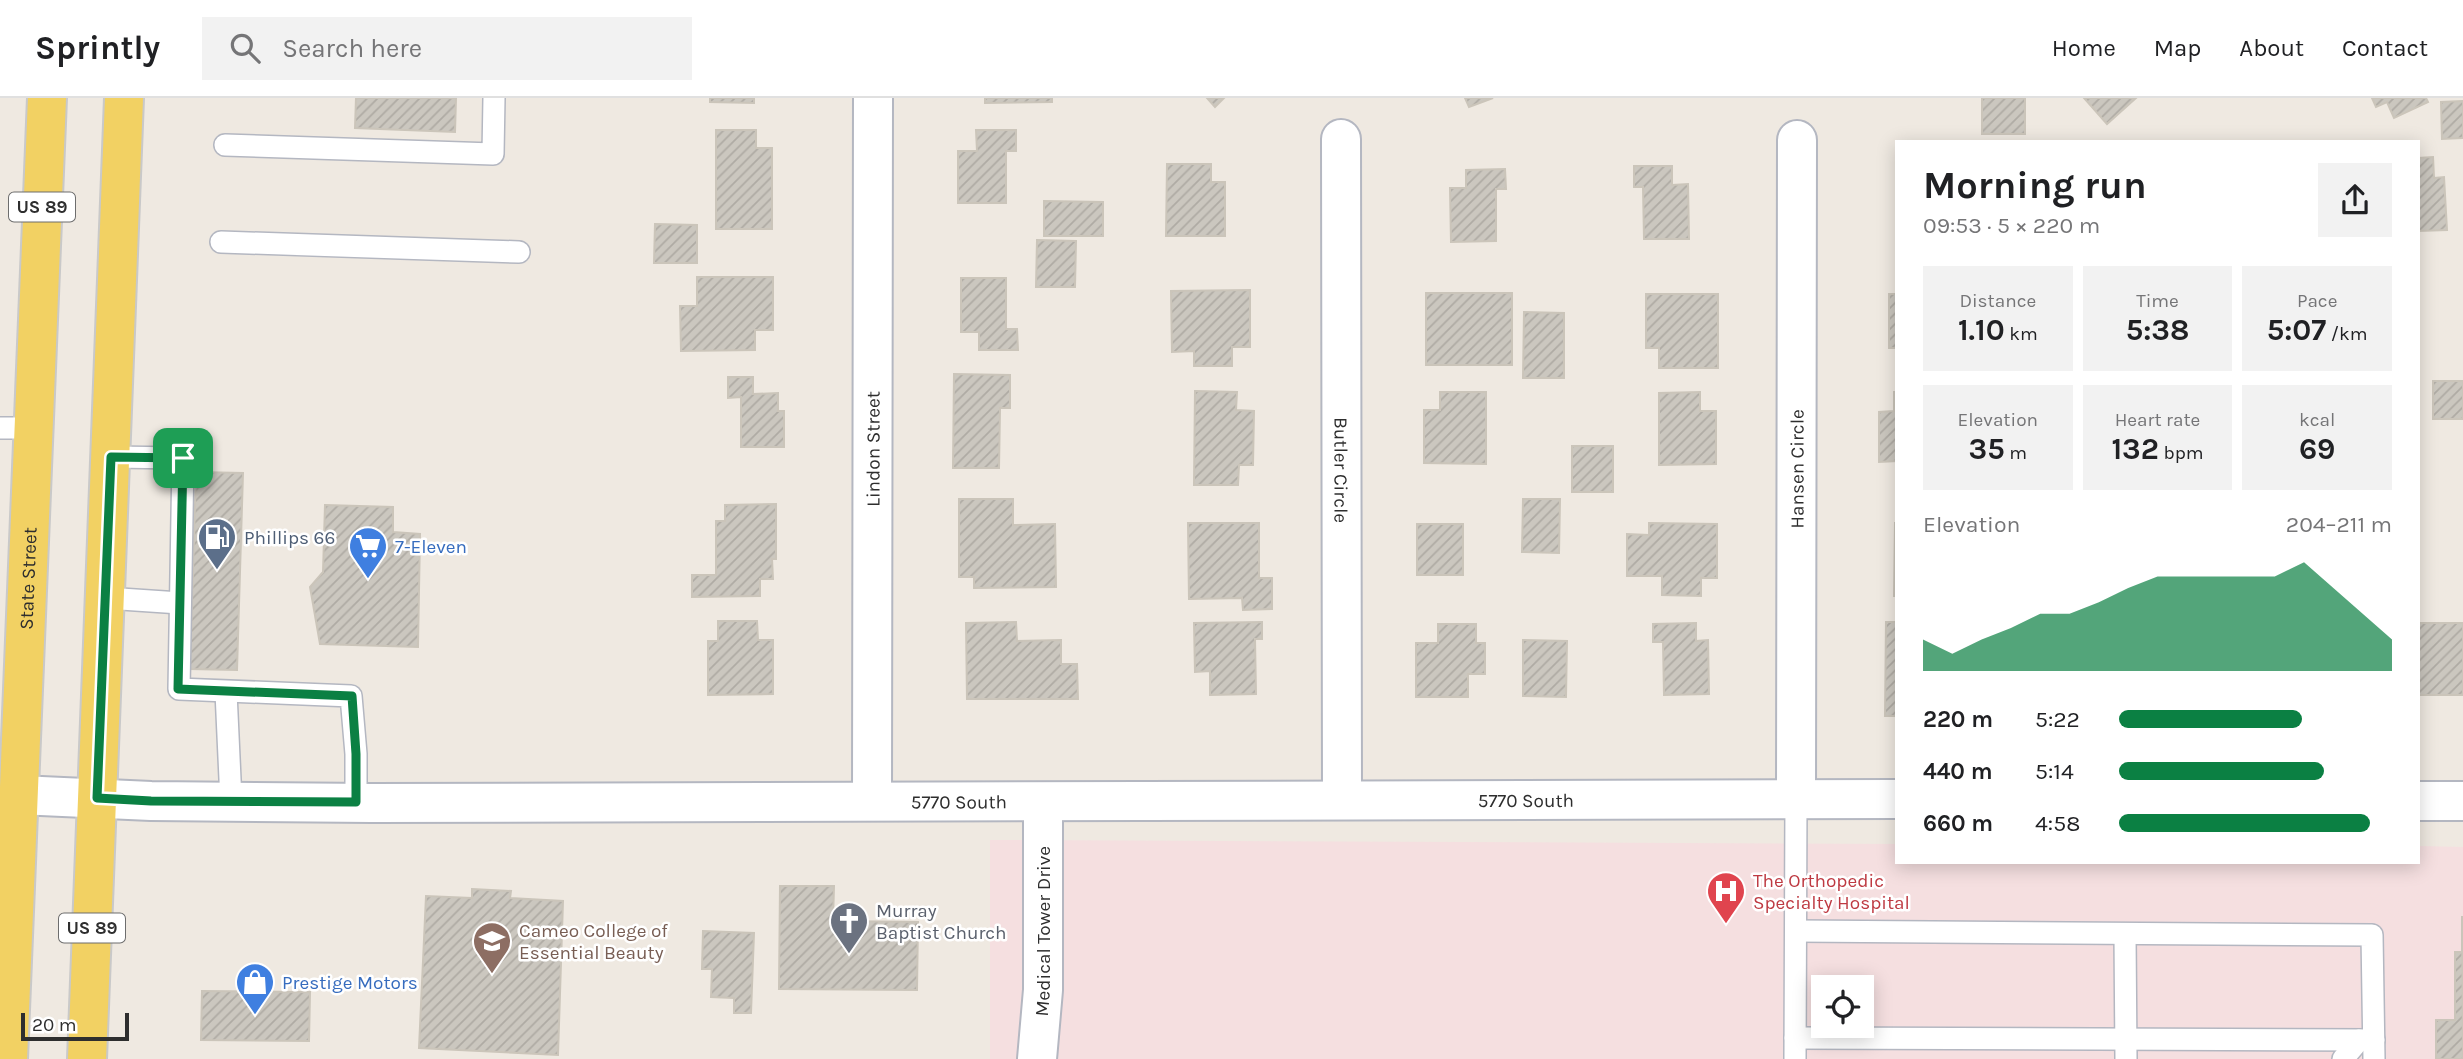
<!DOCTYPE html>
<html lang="en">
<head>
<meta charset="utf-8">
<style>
	:root { --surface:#fff; --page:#f2f2f2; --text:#202124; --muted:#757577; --line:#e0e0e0; --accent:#0b8043 }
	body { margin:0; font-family:Karla,sans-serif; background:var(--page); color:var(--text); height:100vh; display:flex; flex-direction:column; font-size:26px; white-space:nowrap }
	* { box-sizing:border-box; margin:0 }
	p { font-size:23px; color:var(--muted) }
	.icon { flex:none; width:38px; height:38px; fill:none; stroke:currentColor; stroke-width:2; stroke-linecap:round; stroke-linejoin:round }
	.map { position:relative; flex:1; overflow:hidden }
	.details { position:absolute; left:1895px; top:42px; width:525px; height:724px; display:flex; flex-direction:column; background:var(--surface); border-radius:0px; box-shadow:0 4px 18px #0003 }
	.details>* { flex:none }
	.tools { position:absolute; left:1811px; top:877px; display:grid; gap:14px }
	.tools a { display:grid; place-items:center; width:63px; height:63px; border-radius:0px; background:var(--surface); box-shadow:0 4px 18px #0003; font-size:35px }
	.scale { position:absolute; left:21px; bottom:18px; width:108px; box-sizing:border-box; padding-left:7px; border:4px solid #2e2e2e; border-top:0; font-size:19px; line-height:24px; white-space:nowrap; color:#2e2e2e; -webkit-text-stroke:5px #fff; paint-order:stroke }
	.pin { position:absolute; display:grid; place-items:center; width:60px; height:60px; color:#fff; margin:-30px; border-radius:14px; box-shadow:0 4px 10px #0006 }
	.round { display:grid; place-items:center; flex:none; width:74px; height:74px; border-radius:0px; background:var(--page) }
	.overview { display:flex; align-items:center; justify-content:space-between; height:119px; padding:0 28px }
	h1 { font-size:38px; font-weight:700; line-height:52px }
	.figures { display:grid; grid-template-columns:repeat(3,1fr); gap:10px; height:119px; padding:7px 28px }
	.figures div { display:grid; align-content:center; border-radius:0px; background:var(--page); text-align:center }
	.figures b { font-size:30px; font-weight:700 }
	.figures small { font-size:19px; font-weight:400 }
	.figures p { font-size:19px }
	.chart { height:196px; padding:14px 28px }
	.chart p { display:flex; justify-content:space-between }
	.chart svg { width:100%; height:126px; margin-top:7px; fill:var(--accent); opacity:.7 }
	ul { padding:0 28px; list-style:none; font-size:23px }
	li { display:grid; grid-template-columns:112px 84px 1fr; align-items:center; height:52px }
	li i { height:18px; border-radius:9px; background:var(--accent) }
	header { display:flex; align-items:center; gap:42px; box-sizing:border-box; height:98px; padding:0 35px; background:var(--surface); border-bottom:2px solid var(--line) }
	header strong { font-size:33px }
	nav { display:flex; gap:38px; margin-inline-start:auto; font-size:24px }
	.search { width:490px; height:63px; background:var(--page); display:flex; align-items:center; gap:18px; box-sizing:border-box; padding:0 24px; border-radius:0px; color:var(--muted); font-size:26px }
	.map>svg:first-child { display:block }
	.medical { fill:#f5dfe0; fill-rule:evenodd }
	.building { fill:url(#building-hatch); stroke:#cbc5ba; stroke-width:2 }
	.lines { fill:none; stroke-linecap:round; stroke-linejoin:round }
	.lane-casing { stroke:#b4b7c1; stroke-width:24 }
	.street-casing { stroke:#b4b7c1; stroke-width:42 }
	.primary-casing { stroke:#c9c9c9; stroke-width:42 }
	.lane { stroke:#fff; stroke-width:21 }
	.street { stroke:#fff; stroke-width:38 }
	.primary { stroke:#f2d163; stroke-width:38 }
	.route-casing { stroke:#fff; stroke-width:14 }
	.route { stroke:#0b8043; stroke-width:9 }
	.labels { text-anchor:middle; stroke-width:5; stroke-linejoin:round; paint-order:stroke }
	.shield { fill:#fff; stroke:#6d6d6d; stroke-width:2 }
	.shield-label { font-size:18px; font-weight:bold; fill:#2e2e2e }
	.street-label { font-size:19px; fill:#2e2e2e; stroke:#fff }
	.service-label { font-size:19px; fill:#4e5e75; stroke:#fff; text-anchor:start }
	.shop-label { font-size:19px; fill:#366cbe; stroke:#fff; text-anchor:start }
	.health-label { font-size:19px; fill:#be3a42; stroke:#fff; text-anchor:start }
	.worship-label { font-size:19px; fill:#5b616d; stroke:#fff; text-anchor:start }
	.education-label { font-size:19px; fill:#785e54; stroke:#fff; text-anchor:start }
</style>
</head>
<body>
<header>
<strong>Sprintly</strong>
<div class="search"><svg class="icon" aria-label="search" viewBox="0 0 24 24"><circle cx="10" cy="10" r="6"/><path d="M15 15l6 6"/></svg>Search here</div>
<nav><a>Home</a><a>Map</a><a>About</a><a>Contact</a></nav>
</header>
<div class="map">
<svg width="2463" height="961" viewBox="0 0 2463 961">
	<defs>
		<pattern id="building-hatch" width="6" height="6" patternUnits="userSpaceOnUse" patternTransform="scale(1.75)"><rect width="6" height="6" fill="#cbc7bf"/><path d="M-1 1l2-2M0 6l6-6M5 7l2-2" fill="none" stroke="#afaba4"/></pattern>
	</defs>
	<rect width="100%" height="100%" fill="#efe9e1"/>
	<path class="medical" d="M 990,742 L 1897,746 L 1897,765 L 2418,765 L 2419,748 L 2463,749 L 2463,961 L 990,961 ZM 1824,889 L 1862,889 L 1862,928 L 1824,928 Z"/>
	<g class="building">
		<path d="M 356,0 L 456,0 L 455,34 L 355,30 Z"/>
		<path d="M 710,0 L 754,0 L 754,5 L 710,4 Z"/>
		<path d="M 985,0 L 1052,0 L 1052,4 L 985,5 Z"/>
		<path d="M 1207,0 L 1224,0 L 1215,9 Z"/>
		<path d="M 1465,0 L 1493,0 L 1469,9 Z"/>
		<rect x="1982" y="0" width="43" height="36"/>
		<path d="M 2084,0 L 2136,0 L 2107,26 Z"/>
		<path d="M 2372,0 L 2426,0 L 2428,4 L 2394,20 L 2387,4 L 2376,9 Z"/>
		<path d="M 2463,3 L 2463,40 L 2442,41 L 2441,4 Z"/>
		<path d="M 716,32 L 756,32 L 756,50 L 772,50 L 772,131 L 716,131 Z"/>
		<path d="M 976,32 L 1016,32 L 1016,53 L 1006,53 L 1006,105 L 958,105 L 958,53 L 977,53 Z"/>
		<path d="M 2433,59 L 2434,80 L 2444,79 L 2447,132 L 2418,133 L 2418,60 Z"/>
		<path d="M 1167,66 L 1211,66 L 1211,84 L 1225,84 L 1225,138 L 1166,138 Z"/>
		<path d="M 1634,68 L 1672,68 L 1672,87 L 1688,86 L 1689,141 L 1644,141 L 1643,89 L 1634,89 Z"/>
		<path d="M 1505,71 L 1506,91 L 1496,91 L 1496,143 L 1451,144 L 1450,90 L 1466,90 L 1466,72 Z"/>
		<path d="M 1044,103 L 1103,104 L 1103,138 L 1044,138 Z"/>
		<path d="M 655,126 L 697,127 L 697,165 L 654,165 Z"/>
		<path d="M 1037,142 L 1076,143 L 1075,189 L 1036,189 Z"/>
		<path d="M 697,179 L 773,179 L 773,232 L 755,232 L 755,252 L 681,253 L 680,208 L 697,208 Z"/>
		<path d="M 961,180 L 1006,180 L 1006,231 L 1017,231 L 1018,252 L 979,252 L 979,234 L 961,234 Z"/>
		<path d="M 1250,192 L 1250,249 L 1232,249 L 1232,268 L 1194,268 L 1194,253 L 1172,254 L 1171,193 Z"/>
		<rect x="1426" y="195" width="86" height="72"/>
		<path d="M 1646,196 L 1718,196 L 1718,270 L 1659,270 L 1659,250 L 1646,250 Z"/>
		<rect x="1889" y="196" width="8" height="54"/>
		<path d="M 1524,214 L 1564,215 L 1564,280 L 1523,280 Z"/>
		<path d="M 954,276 L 1010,277 L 1010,310 L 1000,310 L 999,370 L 953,370 Z"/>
		<path d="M 728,279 L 753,279 L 753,296 L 778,295 L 778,313 L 784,313 L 784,349 L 741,349 L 741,299 L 728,300 Z"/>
		<rect x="2433" y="283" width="30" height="38"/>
		<path d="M 1195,293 L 1237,294 L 1236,312 L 1254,313 L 1253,367 L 1239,367 L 1238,387 L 1194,387 Z"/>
		<path d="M 1440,294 L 1486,294 L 1486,366 L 1424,365 L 1424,312 L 1440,312 Z"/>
		<path d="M 1700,294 L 1700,313 L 1716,313 L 1716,366 L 1659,367 L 1659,295 Z"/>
		<path d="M 1894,294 L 1897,294 L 1897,363 L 1879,364 L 1879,314 L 1894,313 Z"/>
		<rect x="1572" y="348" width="41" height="46"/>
		<path d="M 196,374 L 243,375 L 237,572 L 190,571 Z"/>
		<path d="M 959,401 L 1013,401 L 1013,427 L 1055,426 L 1056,489 L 974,490 L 974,479 L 959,479 Z"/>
		<path d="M 1523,401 L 1560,401 L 1559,455 L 1522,454 Z"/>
		<path d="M 776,406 L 776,461 L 772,461 L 773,481 L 760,481 L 760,498 L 692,499 L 692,477 L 716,477 L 716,423 L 725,423 L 725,407 Z"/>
		<path d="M 325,407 L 393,409 L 393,434 L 420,436 L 418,549 L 320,546 L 310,489 L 323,474 Z"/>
		<path d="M 1188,425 L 1259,425 L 1259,480 L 1272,480 L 1272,511 L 1243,512 L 1242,500 L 1189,501 Z"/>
		<path d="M 1649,425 L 1717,426 L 1717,480 L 1701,480 L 1701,498 L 1662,497 L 1662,478 L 1627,478 L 1627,436 L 1649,437 Z"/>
		<path d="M 1895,425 L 1897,425 L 1897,498 L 1894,498 Z"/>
		<rect x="1417" y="426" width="46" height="51"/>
		<path d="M 718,523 L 757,523 L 758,542 L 773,542 L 773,596 L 708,597 L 708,543 L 718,543 Z"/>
		<path d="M 1016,524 L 1017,543 L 1061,542 L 1061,566 L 1077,566 L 1078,601 L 967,601 L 966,525 Z"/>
		<path d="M 1262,524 L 1262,541 L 1255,541 L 1256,596 L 1210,597 L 1210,573 L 1195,574 L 1194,525 Z"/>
		<path d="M 1886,524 L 1897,524 L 1897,618 L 1885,618 Z"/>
		<path d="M 1696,525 L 1696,543 L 1708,542 L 1709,596 L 1664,597 L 1663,544 L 1653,544 L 1653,526 Z"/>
		<rect x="2418" y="525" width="45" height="72"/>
		<path d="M 1438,526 L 1476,526 L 1476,545 L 1485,545 L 1485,576 L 1468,576 L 1468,599 L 1416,599 L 1416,545 L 1438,545 Z"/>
		<path d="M 1523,542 L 1567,543 L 1566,599 L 1523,598 Z"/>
		<path d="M 780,788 L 834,788 L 833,823 L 918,824 L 917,892 L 779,891 Z"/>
		<path d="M 472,791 L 511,793 L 510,800 L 563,803 L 558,957 L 419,950 L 426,798 L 472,800 Z"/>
		<path d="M 2462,818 L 2463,961 L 2436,961 L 2436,922 L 2455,922 L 2455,854 L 2462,854 Z"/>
		<path d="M 703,833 L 754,835 L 751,915 L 734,915 L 734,900 L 711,899 L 712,871 L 702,871 Z"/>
		<path d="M 202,893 L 310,894 L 309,943 L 201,942 Z"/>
	</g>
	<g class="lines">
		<defs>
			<g id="lane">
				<path d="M 225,47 L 493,56 L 494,0"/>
				<path d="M 221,144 L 519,154"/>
				<path d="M 0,330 L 34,330"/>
				<path d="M 111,359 L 183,360 L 179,591 L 351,598 L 356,656 L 356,704"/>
				<path d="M 106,500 L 180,505"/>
				<path d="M 226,594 L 231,703"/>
				<path d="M 1796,833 L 2372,837 L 2374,961"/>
				<path d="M 2125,836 L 2126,961"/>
				<path d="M 1795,940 L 2374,942"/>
				<path d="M 1795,961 L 1796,700"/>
				<path d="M 2343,961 L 2359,942"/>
			</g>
			<g id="street">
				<path id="s1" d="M 1341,41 L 1342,702"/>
				<path id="s2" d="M 19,697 L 151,703 L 372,705 L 1897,701"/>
				<path id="s3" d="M 1796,700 L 1797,42"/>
				<path id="s4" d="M 872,703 L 873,0"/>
				<path d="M 2418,703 L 2463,703"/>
				<path id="s5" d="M 1037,961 L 1043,892 L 1043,704"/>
			</g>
			<g id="primary">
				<path id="s6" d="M 8,961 L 47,0"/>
				<path d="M 87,961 L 124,0"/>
			</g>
		</defs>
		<use href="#lane" class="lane-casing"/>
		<use href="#street" class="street-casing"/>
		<use href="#primary" class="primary-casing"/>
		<use href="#lane" class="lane"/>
		<use href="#street" class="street"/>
		<use href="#primary" class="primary"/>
	</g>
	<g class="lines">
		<defs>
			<path id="route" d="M 111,359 L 183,360 L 178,591 L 352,598 L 356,656 L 356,704 L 151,703 L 97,700 Z"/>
		</defs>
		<use href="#route" class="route-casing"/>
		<use href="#route" class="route"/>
	</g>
	<defs>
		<symbol id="fuel-pin" viewBox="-11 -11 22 30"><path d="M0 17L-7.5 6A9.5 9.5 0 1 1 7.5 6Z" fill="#5c6f8a" stroke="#fff"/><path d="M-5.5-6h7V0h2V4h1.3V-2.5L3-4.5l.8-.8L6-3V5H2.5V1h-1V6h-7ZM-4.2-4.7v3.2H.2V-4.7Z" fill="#fff"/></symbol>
		<symbol id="supermarket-pin" viewBox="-11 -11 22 30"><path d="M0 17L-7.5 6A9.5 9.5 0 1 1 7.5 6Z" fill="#3f7fe0" stroke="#fff"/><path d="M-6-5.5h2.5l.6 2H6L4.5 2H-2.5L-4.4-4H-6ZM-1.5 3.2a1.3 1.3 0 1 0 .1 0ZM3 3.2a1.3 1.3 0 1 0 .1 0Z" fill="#fff"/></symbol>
		<symbol id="hospital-pin" viewBox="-11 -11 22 30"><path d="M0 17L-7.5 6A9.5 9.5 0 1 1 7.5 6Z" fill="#e0444e" stroke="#fff"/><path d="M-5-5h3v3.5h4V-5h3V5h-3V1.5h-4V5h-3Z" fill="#fff"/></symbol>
		<symbol id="church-pin" viewBox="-11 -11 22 30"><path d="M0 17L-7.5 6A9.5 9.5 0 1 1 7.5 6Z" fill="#6b7280" stroke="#fff"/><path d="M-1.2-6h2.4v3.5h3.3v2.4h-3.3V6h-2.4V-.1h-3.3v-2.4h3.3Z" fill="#fff"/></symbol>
		<symbol id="university-pin" viewBox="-11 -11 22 30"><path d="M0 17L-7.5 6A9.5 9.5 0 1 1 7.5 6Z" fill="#8d6e63" stroke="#fff"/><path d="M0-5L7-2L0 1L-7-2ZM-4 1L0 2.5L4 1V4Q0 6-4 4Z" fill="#fff"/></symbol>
		<symbol id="shop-pin" viewBox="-11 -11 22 30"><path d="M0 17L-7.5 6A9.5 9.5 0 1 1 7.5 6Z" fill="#3f7fe0" stroke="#fff"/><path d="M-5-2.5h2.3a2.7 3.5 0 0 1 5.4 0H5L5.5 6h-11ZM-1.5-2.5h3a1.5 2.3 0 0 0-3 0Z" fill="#fff"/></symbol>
	</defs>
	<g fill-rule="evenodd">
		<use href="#fuel-pin" x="195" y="417" width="44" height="60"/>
		<use href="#supermarket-pin" x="346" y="426" width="44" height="60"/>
		<use href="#hospital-pin" x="1704" y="771" width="44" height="60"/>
		<use href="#church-pin" x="827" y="801" width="44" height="60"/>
		<use href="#university-pin" x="470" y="821" width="44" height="60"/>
		<use href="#shop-pin" x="233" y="862" width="44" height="60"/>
	</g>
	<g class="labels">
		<g class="shield">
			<rect x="9" y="94.5" width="66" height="29" rx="5"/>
			<rect x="59" y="815.5" width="66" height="29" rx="5"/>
		</g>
		<g class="shield-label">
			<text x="42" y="115">US 89</text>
			<text x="92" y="836">US 89</text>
		</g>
		<g class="street-label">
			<text dy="7" stroke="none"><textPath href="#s4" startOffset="352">Lindon Street</textPath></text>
			<text dy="7" stroke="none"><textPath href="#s1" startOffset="331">Butler Circle</textPath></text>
			<text dy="7" stroke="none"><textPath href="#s3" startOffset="329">Hansen Circle</textPath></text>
			<text dy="7" stroke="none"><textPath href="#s6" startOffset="481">State Street</textPath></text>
			<text dy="7" stroke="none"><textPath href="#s2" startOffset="1507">5770 South</textPath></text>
			<text dy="7" stroke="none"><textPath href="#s2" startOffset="940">5770 South</textPath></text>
			<text dy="7" stroke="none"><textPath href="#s5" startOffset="128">Medical Tower Drive</textPath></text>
		</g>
		<g class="service-label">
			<text x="244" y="446">Phillips 66</text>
		</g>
		<g class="shop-label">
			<text x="395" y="455">7-Eleven</text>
			<text x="282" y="891">Prestige Motors</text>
		</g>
		<g class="health-label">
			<text x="1753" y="789">The Orthopedic<tspan x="1753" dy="22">Specialty Hospital</tspan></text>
		</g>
		<g class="worship-label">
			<text x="876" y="819">Murray<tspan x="876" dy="22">Baptist Church</tspan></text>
		</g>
		<g class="education-label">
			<text x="519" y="839">Cameo College of<tspan x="519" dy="22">Essential Beauty</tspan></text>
		</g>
	</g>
</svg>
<div class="tools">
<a><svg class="icon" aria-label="locate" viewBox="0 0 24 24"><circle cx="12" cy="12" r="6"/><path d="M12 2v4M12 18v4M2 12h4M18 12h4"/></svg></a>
</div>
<div class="scale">20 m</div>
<div class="pin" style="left:183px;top:360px;background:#1e9e55"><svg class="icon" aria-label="arrive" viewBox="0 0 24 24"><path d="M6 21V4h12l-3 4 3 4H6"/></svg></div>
<section class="details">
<div class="overview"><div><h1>Morning run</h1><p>09:53 · 5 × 220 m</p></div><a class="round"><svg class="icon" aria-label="share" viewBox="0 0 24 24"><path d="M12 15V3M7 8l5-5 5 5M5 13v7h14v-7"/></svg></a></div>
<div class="figures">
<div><p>Distance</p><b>1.10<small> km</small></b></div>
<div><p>Time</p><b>5:38</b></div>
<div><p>Pace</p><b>5:07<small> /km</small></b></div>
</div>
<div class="figures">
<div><p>Elevation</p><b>35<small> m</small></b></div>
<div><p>Heart rate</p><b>132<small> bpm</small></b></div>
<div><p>kcal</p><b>69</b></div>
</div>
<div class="chart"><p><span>Elevation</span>204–211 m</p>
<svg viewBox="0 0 160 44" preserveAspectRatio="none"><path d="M0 44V33L10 38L20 33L30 29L40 24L50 24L60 20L70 15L80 11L90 11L100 11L110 11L120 11L130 6L140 15L150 24L160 33V44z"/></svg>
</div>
<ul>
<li><b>220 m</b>5:22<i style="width:67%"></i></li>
<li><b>440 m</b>5:14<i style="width:75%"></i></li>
<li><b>660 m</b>4:58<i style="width:92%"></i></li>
</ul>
</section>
</div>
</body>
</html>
